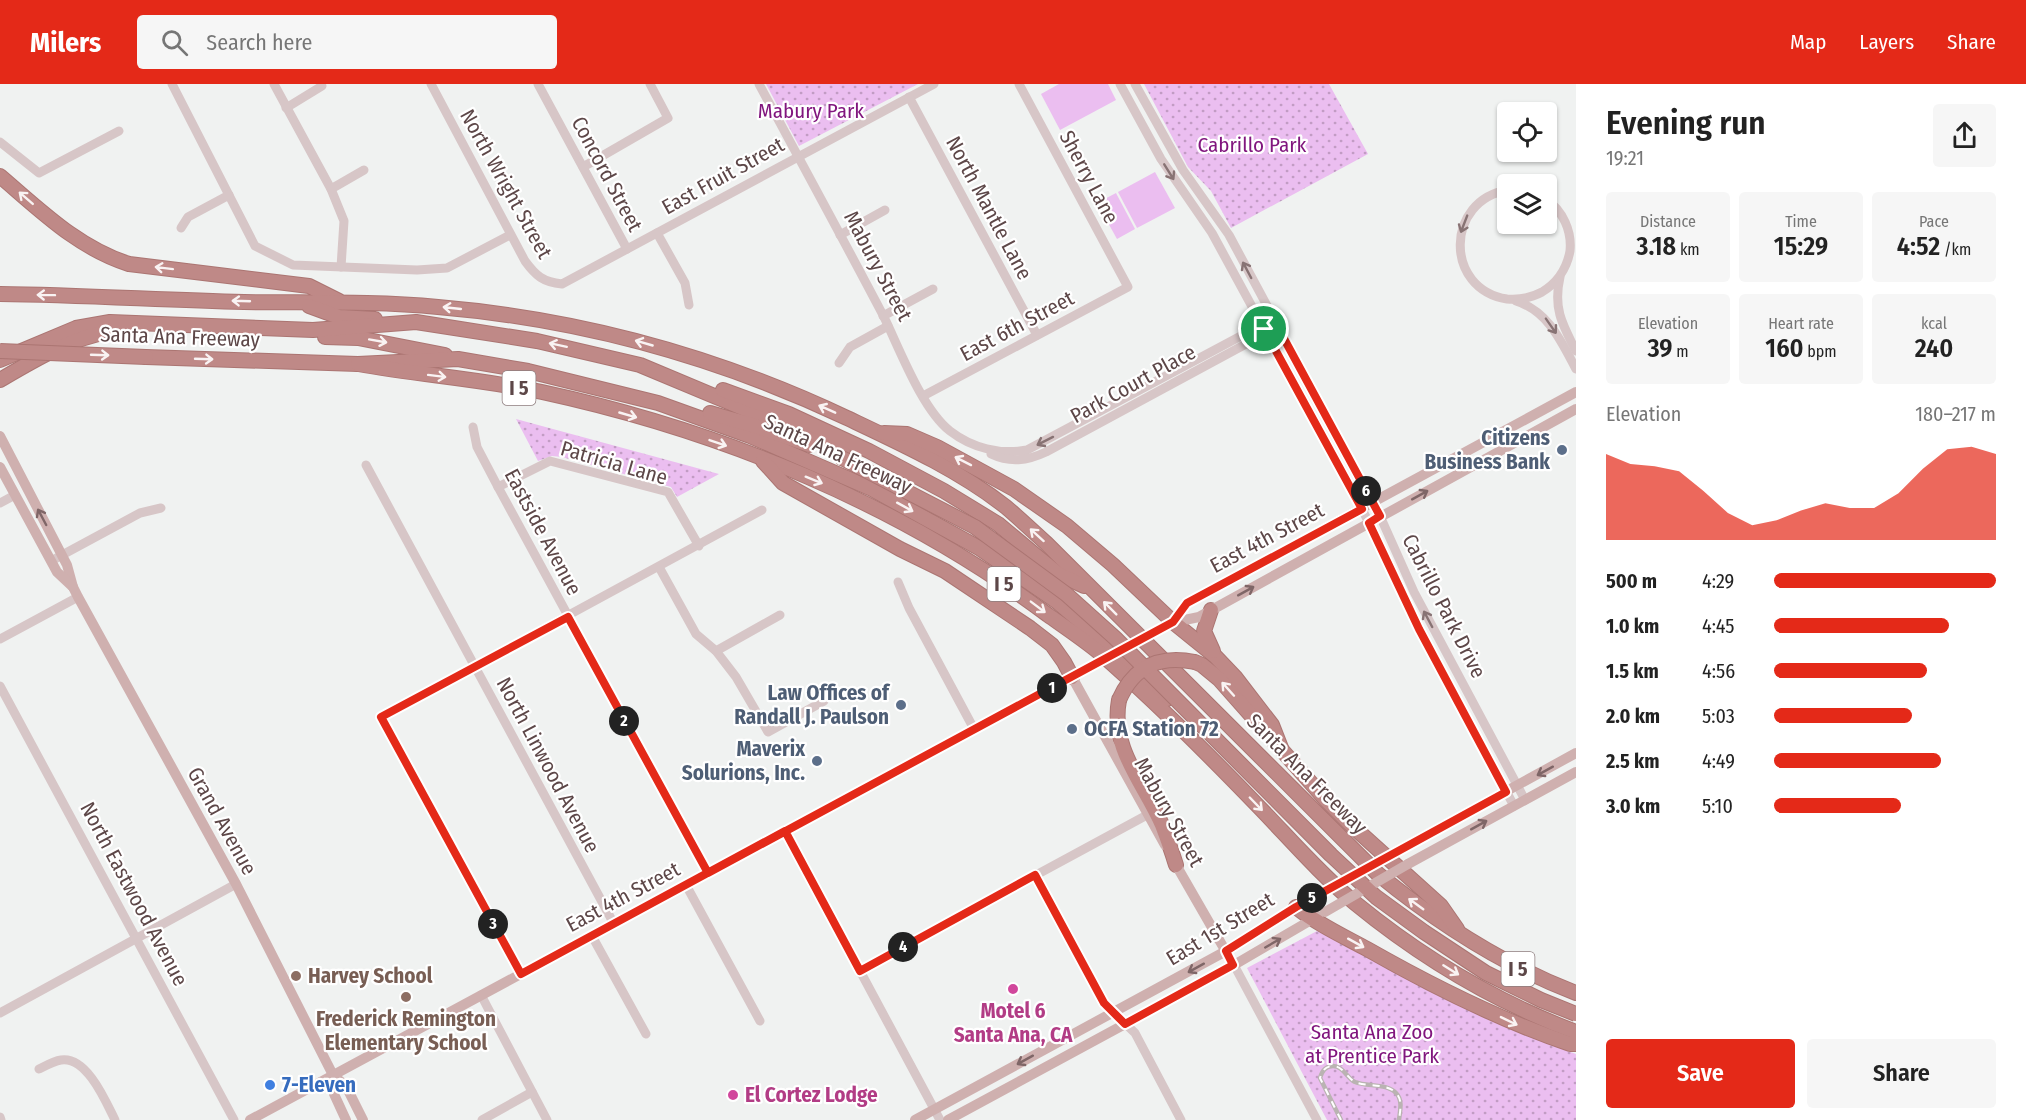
<!DOCTYPE html>
<html lang="en">
<head>
<meta charset="utf-8">
<style>
	:root { --surface:#fff; --page:#f6f6f6; --text:#222; --muted:#767676; --accent:#e42918 }
	body { margin:0; font-family:"Fira Sans Condensed",sans-serif; background:var(--page); color:var(--text); height:100vh; display:flex; flex-direction:column; font-size:22px; white-space:nowrap }
	* { box-sizing:border-box; margin:0 }
	p { font-size:20px; color:var(--muted) }
	.icon { flex:none; width:33px; height:33px; fill:none; stroke:currentColor; stroke-width:2; stroke-linecap:round; stroke-linejoin:round }
	.map { position:relative; flex:1; overflow:hidden }
	.panel { display:flex; flex-direction:column; background:var(--surface); width:450px }
	.panel>* { flex:none }
	.tools { position:absolute; left:1497px; top:18px; display:grid; gap:12px }
	.tools a { display:grid; place-items:center; width:60px; height:60px; border-radius:6px; background:var(--surface); box-shadow:0 2px 4px #0004; font-size:30px }
	.pin { position:absolute; display:grid; place-items:center; width:51px; height:51px; color:#fff; margin:-26px; border:3px solid #fff; border-radius:50%; box-shadow:0 2px 6px #0007 }
	.km { position:absolute; width:30px; height:30px; margin:-15px; border-radius:50%; background:#222; color:#fff; font-size:16px; line-height:30px; text-align:center }
	.round { display:grid; place-items:center; flex:none; width:63px; height:63px; border-radius:6px; background:var(--page) }
	.summary { display:flex; align-items:center; justify-content:space-between; height:102px; padding:0 30px }
	h1 { font-size:33px; font-weight:600; line-height:45px }
	.figures { display:grid; grid-template-columns:repeat(3,1fr); gap:9px; height:102px; padding:6px 30px }
	.figures div { display:grid; align-content:center; border-radius:6px; background:var(--page); text-align:center }
	.figures b { font-size:26px; font-weight:600 }
	.figures small { font-size:16px; font-weight:400 }
	.figures p { font-size:16px }
	.chart { height:168px; padding:12px 30px }
	.chart p { display:flex; justify-content:space-between }
	.chart svg { width:100%; height:108px; margin-top:6px; fill:var(--accent); opacity:.7 }
	.primary-button { display:flex; gap:12px; margin-top:auto; padding:12px 30px }
	.primary-button a { flex:1; height:69px; border-radius:6px; background:var(--accent); color:#fff; font-size:24px; font-weight:600; line-height:69px; text-align:center }
	.primary-button a+a { background:var(--page); color:var(--text) }
	ul { padding:0 30px; list-style:none; font-size:20px }
	li { display:grid; grid-template-columns:96px 72px 1fr; align-items:center; height:45px }
	li i { height:15px; border-radius:8px; background:var(--accent) }
	header { display:flex; align-items:center; gap:36px; box-sizing:border-box; height:84px; padding:0 30px; background:var(--accent); color:#fff }
	header strong { font-size:28px }
	nav { display:flex; gap:33px; margin-inline-start:auto; font-size:21px }
	.search { width:420px; height:54px; background:var(--page); display:flex; align-items:center; gap:15px; box-sizing:border-box; padding:0 21px; border-radius:6px; color:var(--muted); font-size:22px }
	main { display:flex; flex:1; min-height:0 }
	.map>svg:first-child { display:block }
	.green { fill:#ebbef0 }
	.park { fill:url(#park-dots) }
	.lines { fill:none; stroke-linecap:round; stroke-linejoin:round }
	.highway-casing { stroke:#ab7572; stroke-width:16 }
	.minor { stroke:#d7c6c7; stroke-width:9 }
	.major { stroke:#cfb0af; stroke-width:10 }
	.highway { stroke:#bf8987; stroke-width:14 }
	.rail-casing { stroke:#bab3b2; stroke-width:4.5 }
	.rail { stroke:#fff; stroke-width:2; stroke-dasharray:7; stroke-linecap:butt }
	.highway-bridge-casing { stroke:#ab7572; stroke-width:16; stroke-linecap:butt }
	.major-bridge { stroke:#cfb0af; stroke-width:10 }
	.highway-bridge { stroke:#bf8987; stroke-width:14 }
	.oneway { stroke:#887374 }
	.oneway2 { stroke:#f9f3f3 }
	.oneway3 { stroke:#7f6667 }
	.route-casing { stroke:#fff; stroke-width:12 }
	.route { stroke:#e42918; stroke-width:8 }
	.service-dot { fill:#5c6f8a; stroke:#fff; stroke-width:2 }
	.education-dot { fill:#8d6e63; stroke:#fff; stroke-width:2 }
	.hotel-dot { fill:#d1479c; stroke:#fff; stroke-width:2 }
	.shop-dot { fill:#3f7fe0; stroke:#fff; stroke-width:2 }
	.labels { text-anchor:middle; stroke-width:4.5; stroke-linejoin:round; paint-order:stroke }
	.shield { fill:#fff; stroke:#8e7e7f; stroke-width:1.5 }
	.shield-label { font-size:20px; font-weight:bold; fill:#5d4748 }
	.park-label { font-size:21px; fill:#81167e; stroke:#fff }
	.street-label { font-size:21px; fill:#5d4748; stroke:#fff }
	.service-label { font-size:21px; font-weight:bold; fill:#4e5e75; stroke:#fff; text-anchor:end }
	.education-label { font-size:21px; font-weight:bold; fill:#785e54; stroke:#fff; text-anchor:start }
	.hotel-label { font-size:21px; font-weight:bold; fill:#b23c85; stroke:#fff }
	.shop-label { font-size:21px; font-weight:bold; fill:#366cbe; stroke:#fff; text-anchor:start }
</style>
</head>
<body>
<header>
<strong>Milers</strong>
<div class="search"><svg class="icon" aria-label="search" viewBox="0 0 24 24"><circle cx="10" cy="10" r="6"/><path d="M15 15l6 6"/></svg>Search here</div>
<nav><a>Map</a><a>Layers</a><a>Share</a></nav>
</header>
<main>
<div class="map">
<svg width="1576" height="1036" viewBox="0 0 1576 1036">
	<defs>
		<pattern id="park-dots" width="8" height="8" patternUnits="userSpaceOnUse" patternTransform="scale(1.5)"><rect width="8" height="8" fill="#ebbef0"/><path d="M2 2h.1M6 6h.1" fill="none" stroke="#c29cc4" stroke-width="1.8" stroke-linecap="round"/></pattern>
	</defs>
	<rect width="100%" height="100%" fill="#f0f2f1"/>
	<g class="green">
		<path d="M 1059,0 L 1108,0 L 1116,16 L 1060,46 L 1041,10 Z"/>
		<path d="M 1155,88 L 1175,124 L 1137,144 L 1118,108 Z"/>
		<path d="M 1116,109 L 1135,145 L 1117,155 L 1097,119 Z"/>
	</g>
	<g class="park">
		<path d="M 766,0 L 918,0 L 799,62 Z"/>
		<path d="M 1144,0 L 1329,0 L 1368,70 L 1231,144 L 1211,107 L 1188,83 Z"/>
		<path d="M 516,335 L 719,390 L 677,413 L 671,403 L 562,373 L 552,372 L 538,377 Z"/>
		<path d="M 1317,847 C 1360,867 1401,892 1444,914 C 1487,936 1531,954 1576,970 L 1576,1036 L 1327,1036 L 1247,884 Z"/>
	</g>
	<g class="lines">
		<defs>
			<g id="highway">
				<path d="M 0,92 C 40,126 78,164 129,180 L 309,202 L 339,217"/>
				<path d="M 0,210 C 81,211 162,216 244,218 C 308,219 373,217 438,223 C 580,235 718,273 847,334 C 902,360 959,386 1006,423 C 1020,435 1034,448 1047,460 L 1378,790 C 1439,840 1503,881 1576,909"/>
				<path d="M 309,222 L 339,233 L 375,235"/>
				<path d="M 325,253 L 358,254 L 445,271"/>
				<path d="M 146,273 L 358,280 L 458,275 L 528,287 L 658,319 L 750,352 L 872,405 L 979,464 L 1056,517 L 1108,561 L 1167,615"/>
				<path d="M 0,276 L 76,244 L 110,238 L 313,246 L 416,238 L 537,257 L 640,281 L 843,366"/>
				<path d="M 358,280 C 419,291 481,295 542,308 C 722,347 900,420 1048,531 C 1065,543 1083,555 1100,569 C 1155,617 1208,670 1259,723 C 1290,755 1320,790 1355,819 C 1421,873 1496,918 1576,948"/>
				<path d="M 0,296 C 34,276 69,255 108,248"/>
				<path d="M 723,306 L 789,330 L 869,367 L 944,407 L 998,440 L 1058,490 L 1084,502"/>
				<path d="M 710,329 L 755,342 L 809,361"/>
				<path d="M 884,349 L 907,350 L 937,363 L 1014,405 L 1067,442 L 1113,481 L 1173,538 L 1215,572 L 1235,593 L 1272,641 L 1281,664"/>
				<path d="M 763,377 L 783,399 L 900,465 L 945,487 L 1030,544 L 1052,561 L 1064,578 L 1072,593"/>
				<path d="M 1211,526 L 1204,547 L 1213,567"/>
				<path d="M 1195,578 L 1202,581 L 1219,595 L 1326,716 L 1349,739 L 1441,822 L 1457,845"/>
				<path d="M 1119,616 C 1110,665 1144,699 1162,741 C 1167,754 1172,768 1176,781"/>
				<path d="M 1296,823 C 1317,840 1343,852 1367,865 C 1432,902 1500,936 1570,960 L 1576,960"/>
			</g>
		</defs>
		<use href="#highway" class="highway-casing"/>
		<g class="minor">
			<path d="M 172,0 L 255,162 L 293,181 L 417,186 L 447,184 L 510,151"/>
			<path d="M 274,0 L 331,105 L 344,137 L 341,183"/>
			<path d="M 431,0 L 525,177 C 536,192 543,198 562,200 L 934,0"/>
			<path d="M 538,0 L 627,165"/>
			<path d="M 759,0 C 801,78 843,155 884,233 C 900,266 922,325 950,347 C 972,364 1000,371 1027,366 L 1254,245 L 1264,245"/>
			<path d="M 1120,0 L 1161,75 L 1212,149 L 1362,425 L 1396,493 L 1419,545 L 1514,722"/>
			<path d="M 1135,0 L 1183,86 L 1229,151 L 1380,432 L 1414,508 L 1525,716"/>
			<path d="M 909,13 L 1037,251"/>
			<path d="M 286,24 L 322,2"/>
			<path d="M 0,58 L 39,89 L 119,47"/>
			<path d="M 583,83 L 668,34 L 650,0"/>
			<path d="M 331,105 L 364,86"/>
			<path d="M 1508,106 C 1445,116 1444,205 1507,215 C 1519,216 1531,214 1542,208 C 1557,199 1567,184 1570,167 C 1572,147 1563,127 1546,115"/>
			<path d="M 181,144 L 188,133 L 229,111"/>
			<path d="M 657,149 L 685,199 L 689,221"/>
			<path d="M 840,151 L 885,126"/>
			<path d="M 1560,193 C 1553,224 1562,240 1576,267"/>
			<path d="M 1516,217 C 1548,227 1561,257 1576,285"/>
			<path d="M 883,232 L 933,205"/>
			<path d="M 839,279 L 850,263 L 888,242"/>
			<path d="M 923,312 L 1128,203 L 1019,0"/>
			<path d="M 473,343 L 477,363 L 498,403 L 708,789"/>
			<path d="M 991,370 C 1010,379 1027,377 1046,368 L 1257,254 L 1267,243"/>
			<path d="M 366,381 L 614,840"/>
			<path d="M 498,403 L 550,377 L 668,408 L 699,462"/>
			<path d="M 0,419 L 15,411"/>
			<path d="M 51,477 L 140,429 L 161,424"/>
			<path d="M 659,483 L 696,550 L 716,567 L 736,593 L 768,648 L 824,617"/>
			<path d="M 898,498 L 909,524 L 974,645"/>
			<path d="M 0,555 L 78,513"/>
			<path d="M 716,567 L 780,531"/>
			<path d="M 0,602 L 234,1036"/>
			<path d="M 785,747 L 940,1036"/>
			<path d="M 1035,791 L 1104,919 L 1135,949 L 1181,1036"/>
			<path d="M 686,801 L 760,937"/>
			<path d="M 592,852 L 646,950"/>
			<path d="M 1234,881 L 1317,1036"/>
			<path d="M 859,887 L 1147,731"/>
			<path d="M 521,890 L 381,633 L 762,426"/>
			<path d="M 481,911 L 547,1036"/>
			<path d="M 0,929 L 236,800"/>
			<path d="M 39,985 C 45,982 54,977 61,976 C 87,972 106,1018 115,1036"/>
			<path d="M 0,1033 L 1,1036"/>
			<path d="M 482,1036 L 532,1008"/>
		</g>
		<g class="major">
			<path d="M 0,352 L 67,481 L 73,503 L 78,513 L 236,800 L 333,991 L 346,1002 L 363,1036"/>
			<path d="M 0,383 L 57,488 L 73,503"/>
			<path d="M 1173,538 L 1187,519 L 1576,308"/>
			<path d="M 1170,539 L 1199,533 L 1576,325"/>
			<path d="M 1072,593 L 1165,761"/>
			<path d="M 1390,771 L 1576,669"/>
			<path d="M 1172,774 L 1229,873"/>
			<path d="M 1408,780 L 1576,688"/>
			<path d="M 333,991 L 334,1010 L 346,1036"/>
			<path d="M 250,1036 L 1088,584"/>
			<path d="M 915,1036 L 1226,867 L 1310,815"/>
			<path d="M 948,1036 L 1234,881 L 1318,832"/>
		</g>
		<use href="#highway" class="highway"/>
		<defs>
			<path id="rail" d="M 1341,1036 L 1320,994 C 1322,987 1325,982 1333,982 C 1343,982 1347,994 1355,998 C 1367,1003 1387,999 1396,1009 C 1403,1016 1400,1027 1399,1036"/>
		</defs>
		<use href="#rail" class="rail-casing"/>
		<use href="#rail" class="rail"/>
		<defs>
			<g id="highway-bridge">
				<path d="M 0,267 L 146,273"/>
				<path d="M 840,373 L 975,443 L 1066,510 L 1115,554 L 1331,771 L 1376,813 L 1424,848 L 1486,889 L 1541,916 L 1576,930"/>
				<path d="M 1119,616 C 1134,582 1159,571 1195,578"/>
			</g>
		</defs>
		<use href="#highway-bridge" class="highway-bridge-casing"/>
		<g class="major-bridge">
			<path d="M 1088,584 L 1162,544"/>
			<path d="M 1310,815 L 1390,771"/>
			<path d="M 1325,828 L 1408,780"/>
		</g>
		<use href="#highway-bridge" class="highway-bridge"/>
	</g>
	<defs><path id="oneway-shaft" d="M-6 0H5M1.5-3L5.5 0L1.5 3" fill="none" stroke-width="1.6" stroke-linecap="round" stroke-linejoin="round" transform="scale(1.5)"/></defs>
	<g class="oneway">
		<use href="#oneway-shaft" transform="translate(1169 88) rotate(58)"/>
		<use href="#oneway-shaft" transform="translate(1464 140) rotate(111)"/>
		<use href="#oneway-shaft" transform="translate(1247 186) rotate(-118)"/>
		<use href="#oneway-shaft" transform="translate(1551 242) rotate(55)"/>
		<use href="#oneway-shaft" transform="translate(1045 357) rotate(153)"/>
		<use href="#oneway-shaft" transform="translate(1428 535) rotate(-118)"/>
	</g>
	<g class="oneway2">
		<use href="#oneway-shaft" transform="translate(26 114) rotate(-139)"/>
		<use href="#oneway-shaft" transform="translate(164 184) rotate(-173)"/>
		<use href="#oneway-shaft" transform="translate(46 211) rotate(-179)"/>
		<use href="#oneway-shaft" transform="translate(241 217) rotate(-178)"/>
		<use href="#oneway-shaft" transform="translate(452 224) rotate(-174)"/>
		<use href="#oneway-shaft" transform="translate(378 257) rotate(10)"/>
		<use href="#oneway-shaft" transform="translate(644 259) rotate(-164)"/>
		<use href="#oneway-shaft" transform="translate(558 261) rotate(-168)"/>
		<use href="#oneway-shaft" transform="translate(100 271) rotate(2)"/>
		<use href="#oneway-shaft" transform="translate(204 275) rotate(2)"/>
		<use href="#oneway-shaft" transform="translate(437 292) rotate(7)"/>
		<use href="#oneway-shaft" transform="translate(827 325) rotate(-156)"/>
		<use href="#oneway-shaft" transform="translate(628 331) rotate(16)"/>
		<use href="#oneway-shaft" transform="translate(718 359) rotate(19)"/>
		<use href="#oneway-shaft" transform="translate(963 377) rotate(-153)"/>
		<use href="#oneway-shaft" transform="translate(814 396) rotate(22)"/>
		<use href="#oneway-shaft" transform="translate(905 423) rotate(29)"/>
		<use href="#oneway-shaft" transform="translate(1037 451) rotate(-138)"/>
		<use href="#oneway-shaft" transform="translate(1038 523) rotate(37)"/>
		<use href="#oneway-shaft" transform="translate(1110 524) rotate(-135)"/>
		<use href="#oneway-shaft" transform="translate(1228 605) rotate(-132)"/>
		<use href="#oneway-shaft" transform="translate(1256 720) rotate(46)"/>
		<use href="#oneway-shaft" transform="translate(1416 820) rotate(-144)"/>
		<use href="#oneway-shaft" transform="translate(1356 859) rotate(29)"/>
		<use href="#oneway-shaft" transform="translate(1451 886) rotate(32)"/>
		<use href="#oneway-shaft" transform="translate(1509 937) rotate(26)"/>
	</g>
	<g class="oneway3">
		<use href="#oneway-shaft" transform="translate(1420 411) rotate(-29)"/>
		<use href="#oneway-shaft" transform="translate(42 433) rotate(-118)"/>
		<use href="#oneway-shaft" transform="translate(1246 507) rotate(-29)"/>
		<use href="#oneway-shaft" transform="translate(1545 687) rotate(151)"/>
		<use href="#oneway-shaft" transform="translate(1479 741) rotate(-29)"/>
		<use href="#oneway-shaft" transform="translate(1273 859) rotate(-30)"/>
		<use href="#oneway-shaft" transform="translate(1196 884) rotate(151)"/>
		<use href="#oneway-shaft" transform="translate(1025 976) rotate(151)"/>
	</g>
	<g class="lines">
		<defs>
			<path id="route" d="M 1264,245 L 1362,425 L 1187,519 L 1173,538 C 1018,621 863,705 708,789 L 568,533 L 381,633 L 521,890 C 609,843 697,795 785,747 L 860,887 L 1035,791 L 1104,919 L 1125,940 L 1233,881 L 1226,867 L 1296,823 L 1506,708 L 1419,545 L 1369,439 L 1380,432 L 1275,238 L 1264,245"/>
		</defs>
		<use href="#route" class="route-casing"/>
		<use href="#route" class="route"/>
	</g>
	<g class="service-dot">
		<circle cx="1562" cy="366" r="6"/>
		<circle cx="901" cy="621" r="6"/>
		<circle cx="1072" cy="645" r="6"/>
		<circle cx="817" cy="677" r="6"/>
	</g>
	<g class="education-dot">
		<circle cx="296" cy="892" r="6"/>
		<circle cx="406" cy="913" r="6"/>
	</g>
	<g class="hotel-dot">
		<circle cx="1013" cy="905" r="6"/>
		<circle cx="733" cy="1011" r="6"/>
	</g>
	<circle class="shop-dot" cx="270" cy="1001" r="6"/>
	<g class="labels">
		<g class="shield">
			<rect x="502.5" y="287" width="33" height="34" rx="4.5"/>
			<rect x="987.5" y="483" width="33" height="34" rx="4.5"/>
			<rect x="1501.5" y="868" width="33" height="34" rx="4.5"/>
		</g>
		<g class="shield-label">
			<text x="519" y="311">I 5</text>
			<text x="1004" y="507">I 5</text>
			<text x="1518" y="892">I 5</text>
		</g>
		<g class="park-label">
			<text x="811" y="34">Mabury Park</text>
			<text x="1252" y="68">Cabrillo Park</text>
			<text x="1372" y="955">Santa Ana Zoo<tspan x="1372" dy="24">at Prentice Park</tspan></text>
		</g>
		<g class="street-label">
			<text transform="translate(607 90) rotate(62)" y="7">Concord Street</text>
			<text transform="translate(723 92) rotate(-29)" y="7">East Fruit Street</text>
			<text transform="translate(1089 93) rotate(62)" y="7">Sherry Lane</text>
			<text transform="translate(506 100) rotate(61)" y="7">North Wright Street</text>
			<text transform="translate(989 124) rotate(62)" y="7">North Mantle Lane</text>
			<text transform="translate(878 182) rotate(62)" y="7">Mabury Street</text>
			<text transform="translate(1017 242) rotate(-28)" y="7">East 6th Street</text>
			<text transform="translate(180 253) rotate(2)" y="7">Santa Ana Freeway</text>
			<text transform="translate(1133 300) rotate(-29)" y="7">Park Court Place</text>
			<text transform="translate(838 370) rotate(25)" y="7">Santa Ana Freeway</text>
			<text transform="translate(614 379) rotate(16)" y="7">Patricia Lane</text>
			<text transform="translate(543 448) rotate(62)" y="7">Eastside Avenue</text>
			<text transform="translate(1267 454) rotate(-28)" y="7">East 4th Street</text>
			<text transform="translate(1444 522) rotate(63)" y="7">Cabrillo Park Drive</text>
			<text transform="translate(548 681) rotate(62)" y="7">North Linwood Avenue</text>
			<text transform="translate(1307 690) rotate(45)" y="7">Santa Ana Freeway</text>
			<text transform="translate(1169 728) rotate(61)" y="7">Mabury Street</text>
			<text transform="translate(222 737) rotate(61)" y="7">Grand Avenue</text>
			<text transform="translate(134 810) rotate(62)" y="7">North Eastwood Avenue</text>
			<text transform="translate(623 813) rotate(-28)" y="7">East 4th Street</text>
			<text transform="translate(1220 845) rotate(-31)" y="7">East 1st Street</text>
		</g>
		<g class="service-label">
			<text x="1550" y="361">Citizens<tspan x="1550" dy="24">Business Bank</tspan></text>
			<text x="889" y="616">Law Offices of<tspan x="889" dy="24">Randall J. Paulson</tspan></text>
			<text x="1084" y="652" text-anchor="start">OCFA Station 72</text>
			<text x="805" y="672">Maverix<tspan x="805" dy="24">Solurions, Inc.</tspan></text>
		</g>
		<g class="education-label">
			<text x="308" y="899">Harvey School</text>
			<text x="406" y="942" text-anchor="middle">Frederick Remington<tspan x="406" dy="24">Elementary School</tspan></text>
		</g>
		<g class="hotel-label">
			<text x="1013" y="934">Motel 6<tspan x="1013" dy="24">Santa Ana, CA</tspan></text>
			<text x="745" y="1018" text-anchor="start">El Cortez Lodge</text>
		</g>
		<g class="shop-label">
			<text x="282" y="1008">7-Eleven</text>
		</g>
	</g>
</svg>
<div class="tools">
<a><svg class="icon" aria-label="locate" viewBox="0 0 24 24"><circle cx="12" cy="12" r="6"/><path d="M12 2v4M12 18v4M2 12h4M18 12h4"/></svg></a>
<a><svg class="icon" aria-label="layers" viewBox="0 0 24 24"><path d="M12 4l9 5-9 5-9-5zM3 14l9 5 9-5"/></svg></a>
</div>
<div class="pin" style="left:1264px;top:245px;background:#1e9e55"><svg class="icon" aria-label="arrive" viewBox="0 0 24 24"><path d="M6 21V4h12l-3 4 3 4H6"/></svg></div>
<b class="km" style="left:1052px;top:604px">1</b>
<b class="km" style="left:624px;top:637px">2</b>
<b class="km" style="left:493px;top:840px">3</b>
<b class="km" style="left:903px;top:863px">4</b>
<b class="km" style="left:1312px;top:814px">5</b>
<b class="km" style="left:1366px;top:407px">6</b>
</div>
<section class="panel">
<div class="summary"><div><h1>Evening run</h1><p>19:21</p></div><a class="round"><svg class="icon" aria-label="share" viewBox="0 0 24 24"><path d="M12 15V3M7 8l5-5 5 5M5 13v7h14v-7"/></svg></a></div>
<div class="figures">
<div><p>Distance</p><b>3.18<small> km</small></b></div>
<div><p>Time</p><b>15:29</b></div>
<div><p>Pace</p><b>4:52<small> /km</small></b></div>
</div>
<div class="figures">
<div><p>Elevation</p><b>39<small> m</small></b></div>
<div><p>Heart rate</p><b>160<small> bpm</small></b></div>
<div><p>kcal</p><b>240</b></div>
</div>
<div class="chart"><p><span>Elevation</span>180–217 m</p>
<svg viewBox="0 0 160 44" preserveAspectRatio="none"><path d="M0 44V9L10 13L20 14L30 16L40 24L50 33L60 38L70 36L80 32L90 29L100 31L110 31L120 25L130 15L140 7L150 6L160 9V44z"/></svg>
</div>
<ul>
<li><b>500 m</b>4:29<i style="width:100%"></i></li>
<li><b>1.0 km</b>4:45<i style="width:79%"></i></li>
<li><b>1.5 km</b>4:56<i style="width:69%"></i></li>
<li><b>2.0 km</b>5:03<i style="width:62%"></i></li>
<li><b>2.5 km</b>4:49<i style="width:75%"></i></li>
<li><b>3.0 km</b>5:10<i style="width:57%"></i></li>
</ul>
<div class="primary-button"><a>Save</a><a>Share</a></div>
</section>
</main>
</body>
</html>
